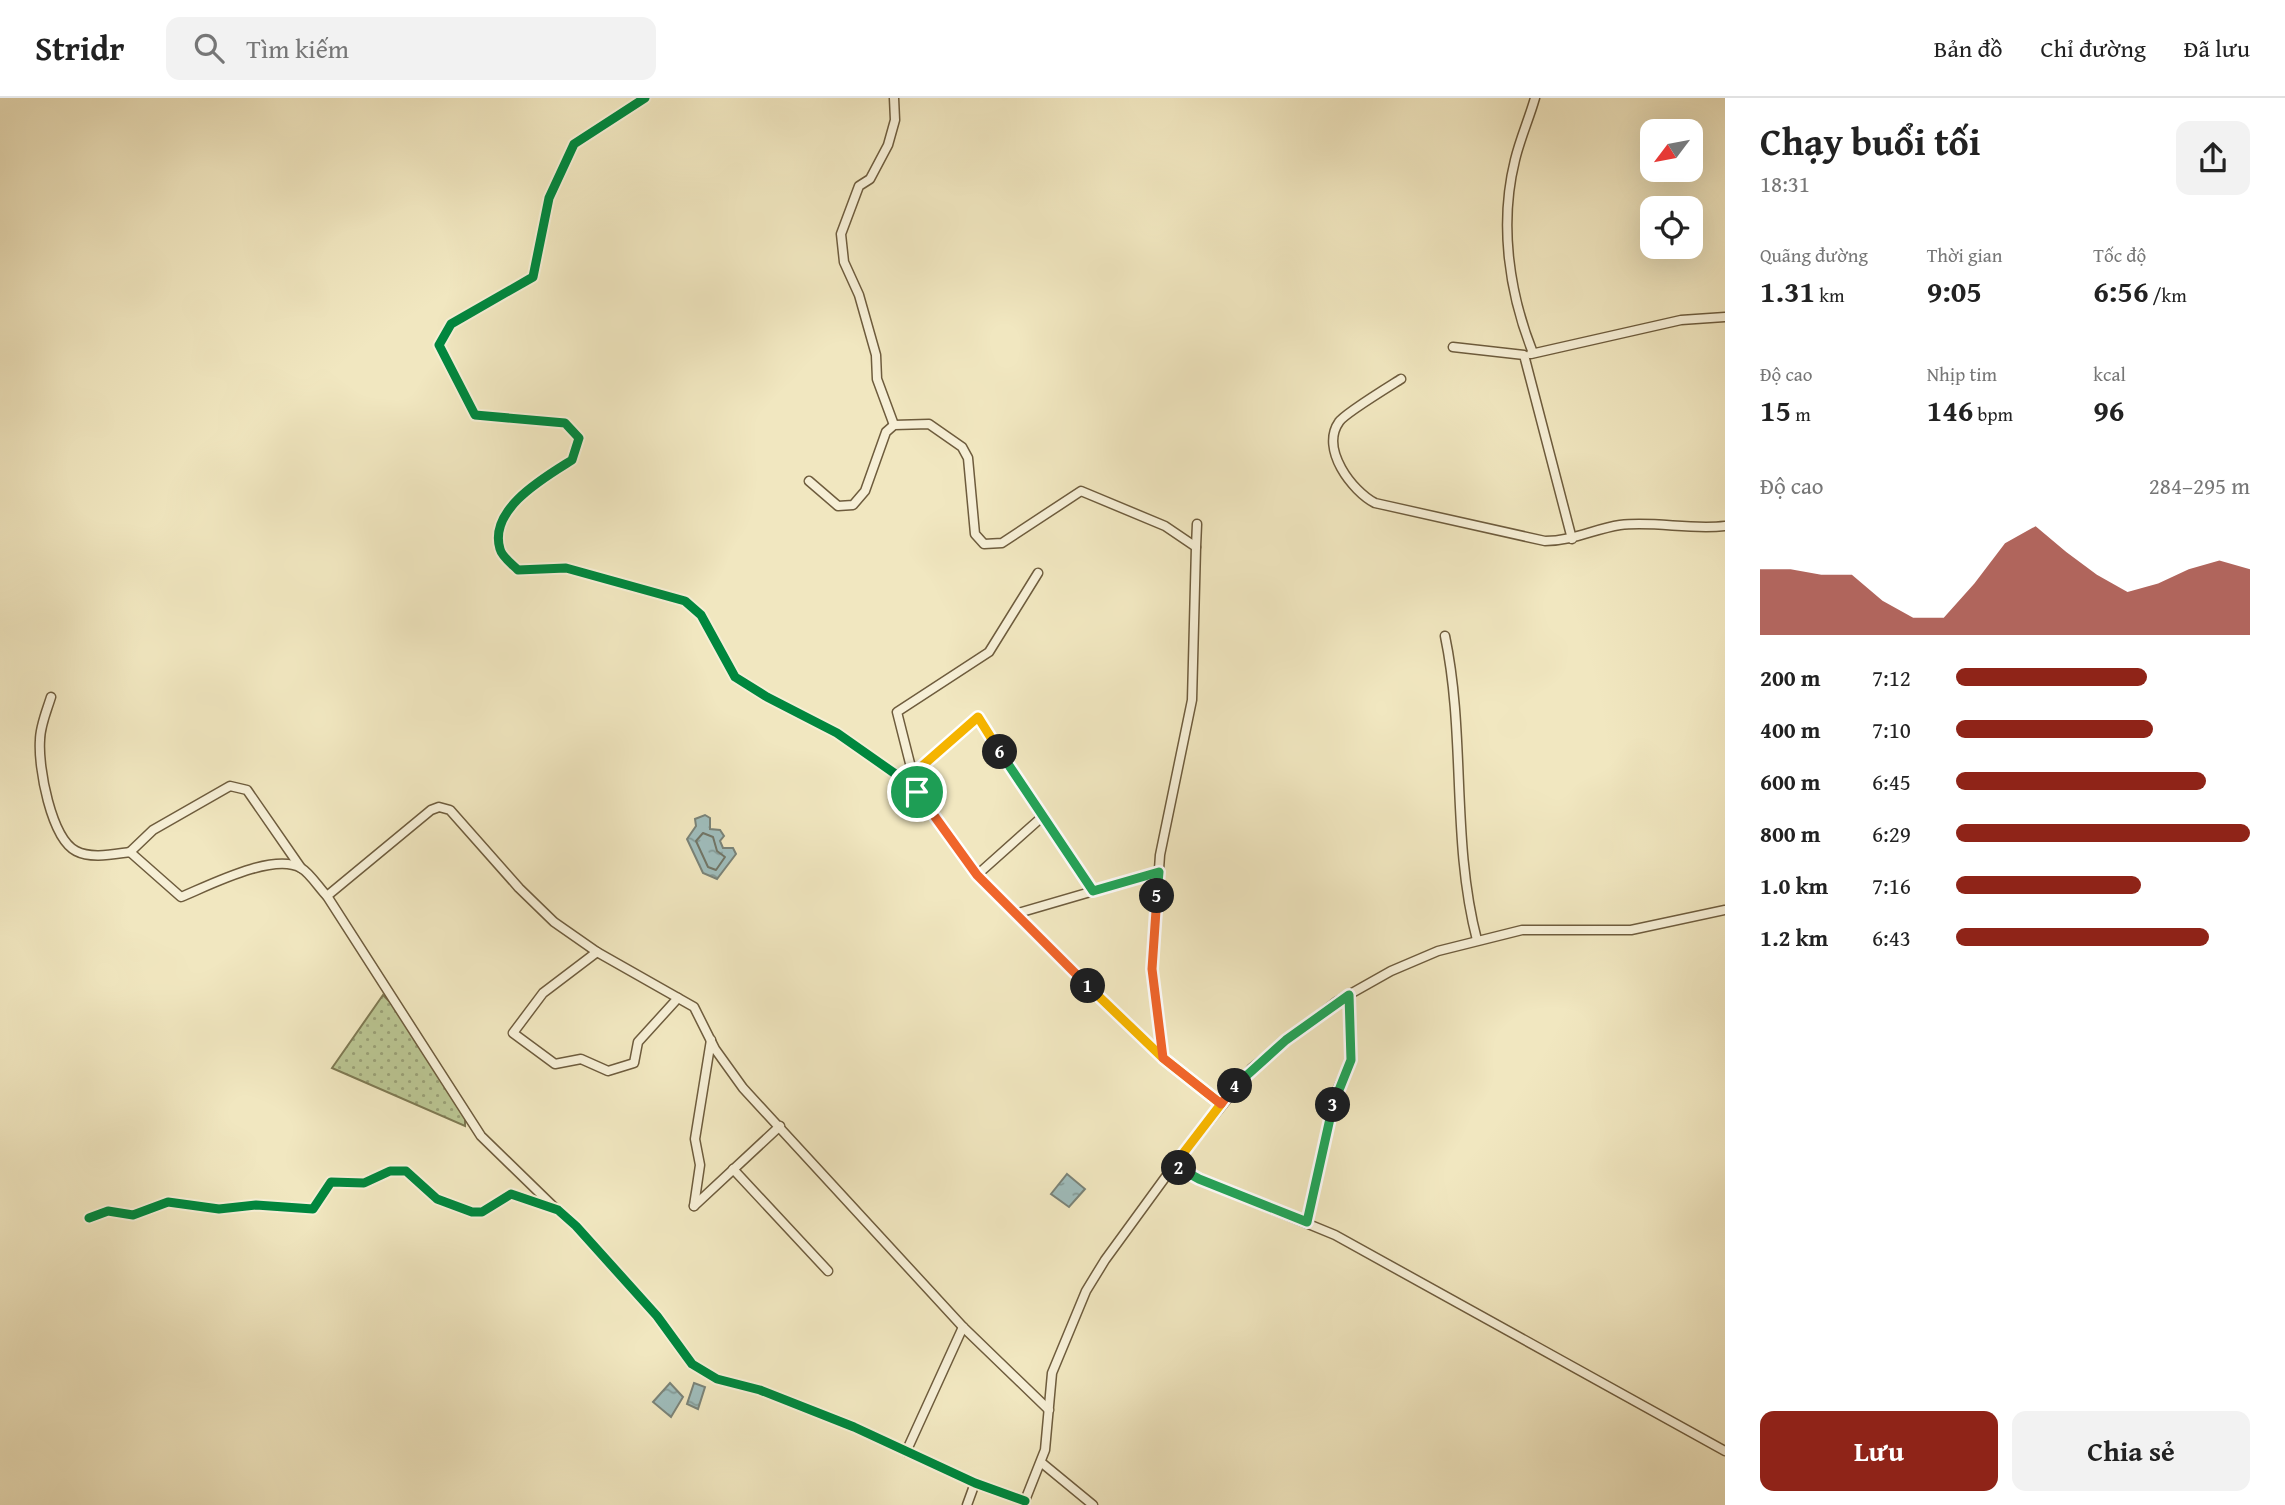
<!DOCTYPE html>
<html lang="vi">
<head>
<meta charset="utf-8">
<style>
	:root { --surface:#fff; --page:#f2f2f2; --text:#222; --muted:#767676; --line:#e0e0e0; --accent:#8f2418 }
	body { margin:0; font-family:"Gentium Book Plus",serif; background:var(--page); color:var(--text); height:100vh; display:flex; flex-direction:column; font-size:26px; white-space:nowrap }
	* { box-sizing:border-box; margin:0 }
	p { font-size:23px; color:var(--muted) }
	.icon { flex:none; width:38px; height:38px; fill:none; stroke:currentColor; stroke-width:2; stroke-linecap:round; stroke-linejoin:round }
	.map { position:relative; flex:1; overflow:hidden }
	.sheet { display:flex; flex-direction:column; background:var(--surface); width:560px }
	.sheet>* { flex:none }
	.needle { width:46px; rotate:238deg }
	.tools { position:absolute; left:1640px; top:21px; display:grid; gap:14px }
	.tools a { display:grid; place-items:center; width:63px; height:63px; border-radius:14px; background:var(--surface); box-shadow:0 7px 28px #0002; font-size:35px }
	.pin { position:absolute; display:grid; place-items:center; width:60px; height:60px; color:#fff; margin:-30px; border:4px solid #fff; border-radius:50%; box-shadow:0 2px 7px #0007 }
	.km { position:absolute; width:35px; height:35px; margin:-18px; border-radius:50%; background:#222; color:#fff; font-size:19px; line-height:35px; text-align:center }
	.round { display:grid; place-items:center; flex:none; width:74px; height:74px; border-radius:14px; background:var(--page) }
	.summary { display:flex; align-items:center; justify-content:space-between; height:119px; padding:0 35px }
	h1 { font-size:38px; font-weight:700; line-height:52px }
	.metrics { display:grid; grid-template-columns:repeat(3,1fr); gap:10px; height:119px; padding:7px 35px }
	.metrics div { display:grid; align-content:center }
	.metrics b { font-size:30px; font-weight:700 }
	.metrics small { font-size:19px; font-weight:400 }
	.metrics p { font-size:19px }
	.chart { height:196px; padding:14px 35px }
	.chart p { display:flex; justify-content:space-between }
	.chart svg { width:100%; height:126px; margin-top:7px; fill:var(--accent); opacity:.7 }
	.cta { display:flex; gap:14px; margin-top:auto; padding:14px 35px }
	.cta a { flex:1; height:80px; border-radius:14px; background:var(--accent); color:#fff; font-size:28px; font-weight:700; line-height:80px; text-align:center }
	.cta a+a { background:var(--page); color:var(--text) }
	ul { padding:0 35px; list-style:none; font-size:23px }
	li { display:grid; grid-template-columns:112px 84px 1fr; align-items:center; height:52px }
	li i { height:18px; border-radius:9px; background:var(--accent) }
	header { display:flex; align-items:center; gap:42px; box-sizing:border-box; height:98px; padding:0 35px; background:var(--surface); border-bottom:2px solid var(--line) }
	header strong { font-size:33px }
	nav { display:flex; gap:38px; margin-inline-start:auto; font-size:24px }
	.search { width:490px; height:63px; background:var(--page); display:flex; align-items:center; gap:18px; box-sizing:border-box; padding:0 24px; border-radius:14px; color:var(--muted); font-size:26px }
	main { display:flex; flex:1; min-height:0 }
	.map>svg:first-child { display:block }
	.grass { fill:url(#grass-dots); stroke:#7e7952; stroke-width:2 }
	.water { fill:url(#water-ripples); stroke:#7a8378; stroke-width:2 }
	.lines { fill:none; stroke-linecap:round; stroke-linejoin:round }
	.shore { stroke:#717566; stroke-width:2 }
	.street-casing { stroke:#6e5c3d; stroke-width:11 }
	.street { stroke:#f6efd6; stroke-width:8 }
	.cycleway-casing { stroke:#f6efd6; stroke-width:13 }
	.cycleway { stroke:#00873e; stroke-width:9 }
	.split-1-casing { stroke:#fff; stroke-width:14 }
	.split-2-casing { stroke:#fff; stroke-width:14 }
	.split-3-casing { stroke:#fff; stroke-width:14 }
	.split-4-casing { stroke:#fff; stroke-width:14 }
	.split-5-casing { stroke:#fff; stroke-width:14 }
	.split-6-casing { stroke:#fff; stroke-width:14 }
	.split-7-casing { stroke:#fff; stroke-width:14 }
	.split-1 { stroke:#f0652b; stroke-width:9 }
	.split-2 { stroke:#f5b400; stroke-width:9 }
	.split-3 { stroke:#22a559; stroke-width:9 }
	.split-4 { stroke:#22a559; stroke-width:9 }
	.split-5 { stroke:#f0652b; stroke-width:9 }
	.split-6 { stroke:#22a559; stroke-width:9 }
	.split-7 { stroke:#f5b400; stroke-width:9 }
</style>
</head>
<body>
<header>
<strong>Stridr</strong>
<div class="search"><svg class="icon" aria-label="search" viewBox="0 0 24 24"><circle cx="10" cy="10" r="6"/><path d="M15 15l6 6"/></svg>Tìm kiếm</div>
<nav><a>Bản đồ</a><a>Chỉ đường</a><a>Đã lưu</a></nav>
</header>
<main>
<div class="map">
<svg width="1725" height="1407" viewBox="0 0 1725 1407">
	<defs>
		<pattern id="grass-dots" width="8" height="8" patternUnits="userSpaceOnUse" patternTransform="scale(1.75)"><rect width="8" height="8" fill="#bac592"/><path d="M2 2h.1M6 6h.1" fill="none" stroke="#99a076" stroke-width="1.8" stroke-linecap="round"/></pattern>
		<pattern id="water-ripples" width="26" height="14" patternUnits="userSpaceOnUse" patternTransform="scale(1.75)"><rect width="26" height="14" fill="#9fbdbc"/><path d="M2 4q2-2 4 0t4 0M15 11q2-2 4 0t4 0" fill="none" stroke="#839a97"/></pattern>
	</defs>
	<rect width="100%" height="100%" fill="#f1e7c0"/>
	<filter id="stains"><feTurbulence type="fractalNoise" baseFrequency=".00286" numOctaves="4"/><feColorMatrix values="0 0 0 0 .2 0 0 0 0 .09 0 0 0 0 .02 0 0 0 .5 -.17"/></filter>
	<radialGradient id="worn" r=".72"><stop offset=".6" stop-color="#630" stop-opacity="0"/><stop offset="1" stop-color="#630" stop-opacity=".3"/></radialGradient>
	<path class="grass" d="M 383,897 L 400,914 L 465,1019 L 465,1028 L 332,970 Z"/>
	<g class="water">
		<path d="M 705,717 L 710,720 L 710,731 L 720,732 L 724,738 L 720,743 L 723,750 L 733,750 L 736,756 L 717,781 L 703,775 L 687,741 L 696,728 L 695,721 Z"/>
		<path d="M 1067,1076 L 1085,1091 L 1069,1109 L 1051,1096 Z"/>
		<path d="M 670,1285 L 683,1299 L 671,1319 L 653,1304 Z"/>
		<path d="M 694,1285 L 705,1289 L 698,1311 L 687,1306 Z"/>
	</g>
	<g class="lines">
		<path class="shore" d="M 703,735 L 713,739 L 717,753 L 725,759 L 716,772 L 708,769 L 696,743 Z"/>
		<defs>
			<g id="street">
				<path d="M 645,0 L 574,46 L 549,100 L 533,179 L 451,226 L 439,247 L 475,317 L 565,325 L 579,340 L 572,362 C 545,379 488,411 500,451 C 502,459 512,466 518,472 L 566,470 L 685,503 L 701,517 L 735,579 L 767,599 L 837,635 L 904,682 L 917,694 L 977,777 L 1015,816 L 1153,951 L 1221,1006"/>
				<path d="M 894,0 L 895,22 L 888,47 L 870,81 L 859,88 L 841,136 L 844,164 L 859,197 L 876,257 L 877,281 L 894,327"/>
				<path d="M 1453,249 L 1524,257 L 1572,441"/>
				<path d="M 1533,255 C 1509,195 1499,126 1515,62 C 1520,41 1529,21 1535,0"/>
				<path d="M 1531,256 L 1681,222 L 1725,219"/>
				<path d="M 1401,281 C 1390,288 1344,316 1339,324 C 1320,351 1352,393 1375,405 L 1545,443 C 1572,443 1594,431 1620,427 C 1655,423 1690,432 1725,428"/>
				<path d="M 809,383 L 838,408 L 853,407 L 865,393 L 886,334 L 894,327 L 929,326 L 962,349 L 968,360 L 975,436 L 984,446 L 1002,445 L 1081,393 L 1165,428 L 1196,449 L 1192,602 L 1160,757 L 1152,871 L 1162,960"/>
				<path d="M 1196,449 L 1197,426"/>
				<path d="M 1445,538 C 1466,638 1451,743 1477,842"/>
				<path d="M 51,599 C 47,612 40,628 40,642 C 38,669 51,740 76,753 C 91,761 114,756 130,754 L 181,799 C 208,788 273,754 301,770 C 310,775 319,790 327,798 L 481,1038 L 555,1110"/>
				<path d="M 913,676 L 978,619 L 1042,719"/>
				<path d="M 917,693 L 897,614 L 989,554 L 1038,475"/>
				<path d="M 130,754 L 153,732 L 230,688 L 247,692 L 301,770"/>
				<path d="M 977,777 L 1042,719 L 1093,793"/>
				<path d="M 327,798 L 431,712 L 439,709 L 450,712 L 519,790 L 554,824 L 597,854 L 694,909 L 715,951 L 743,990 L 963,1229 L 1049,1312"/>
				<path d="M 1015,816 L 1159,774"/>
				<path d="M 597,854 L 543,895 L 513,935 L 555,966 L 581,961 L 608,973 L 634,965 L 638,944 L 678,900"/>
				<path d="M 1175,1066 L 1199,1081 L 1335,1137 L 1725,1353"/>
				<path d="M 733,1071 L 828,1173"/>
				<path d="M 694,1108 L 700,1067 L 695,1041 L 711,942"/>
				<path d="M 694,1108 L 780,1028"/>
				<path d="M 89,1120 L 108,1113 L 133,1117 L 168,1104 L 219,1111 L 256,1107 L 313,1111 L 331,1084 L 364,1085 L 390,1073 L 406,1073 L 437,1101 L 472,1114 L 482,1114 L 511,1096 L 558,1112 L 576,1128 L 657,1218 L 692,1266 L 717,1281 L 760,1292 L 854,1329 L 975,1385 L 1025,1403"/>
				<path d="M 1307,1124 L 1335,997 L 1351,962 L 1349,897"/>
				<path d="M 906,1354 L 963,1229"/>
				<path d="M 1042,1365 L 1093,1407"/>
				<path d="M 1024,1405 L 1045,1352 L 1052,1275 L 1086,1193 L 1105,1162 L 1175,1066 L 1252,970 L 1336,904 L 1391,873 L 1438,853 L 1522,832 L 1631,832 L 1725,812"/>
				<path d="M 967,1407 L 975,1385"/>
			</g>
		</defs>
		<use href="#street" class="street-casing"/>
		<use href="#street" class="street"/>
		<defs>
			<g id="cycleway">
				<path d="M 645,0 L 574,46 L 549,100 L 533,179 L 451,226 L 439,247 L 475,317 L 565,325 L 579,340 L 572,362 C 545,379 488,411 500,451 C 502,459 512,466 518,472 L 566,470 L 685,503 L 701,517 L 735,579 L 767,599 L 837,635 L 904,682 L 917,694 L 977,777 L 1015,816 L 1153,951 L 1221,1006"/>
				<path d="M 89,1120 L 108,1113 L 133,1117 L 168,1104 L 219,1111 L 256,1107 L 313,1111 L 331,1084 L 364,1085 L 390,1073 L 406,1073 L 437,1101 L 472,1114 L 482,1114 L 511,1096 L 558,1112 L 576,1128 L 657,1218 L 692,1266 L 717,1281 L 760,1292 L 854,1329 L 975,1385 L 1025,1403"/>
			</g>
		</defs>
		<use href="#cycleway" class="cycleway-casing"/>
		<use href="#cycleway" class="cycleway"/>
	</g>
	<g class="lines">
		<defs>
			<path id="split-1" d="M 917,694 L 977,777 L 1088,888"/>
			<path id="split-2" d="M 1088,888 L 1163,960 L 1221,1006 L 1175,1066 L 1179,1070"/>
			<path id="split-3" d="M 1179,1070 L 1199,1081 L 1307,1124 L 1333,1007"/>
			<path id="split-4" d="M 1235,988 L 1286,942 L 1349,897 L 1351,962 L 1333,1007"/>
			<path id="split-5" d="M 1157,798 L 1152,871 L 1163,960 L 1221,1006 L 1235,988"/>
			<path id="split-6" d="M 1000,654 L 1093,793 L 1159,774 L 1157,798"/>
			<path id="split-7" d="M 917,694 L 913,676 L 978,619 L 1000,654"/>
		</defs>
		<use href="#split-1" class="split-1-casing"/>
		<use href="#split-2" class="split-2-casing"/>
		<use href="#split-3" class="split-3-casing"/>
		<use href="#split-4" class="split-4-casing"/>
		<use href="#split-5" class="split-5-casing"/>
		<use href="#split-6" class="split-6-casing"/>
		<use href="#split-7" class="split-7-casing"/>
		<use href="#split-1" class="split-1"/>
		<use href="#split-2" class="split-2"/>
		<use href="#split-3" class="split-3"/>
		<use href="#split-4" class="split-4"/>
		<use href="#split-5" class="split-5"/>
		<use href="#split-6" class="split-6"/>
		<use href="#split-7" class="split-7"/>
	</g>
	<rect width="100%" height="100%" filter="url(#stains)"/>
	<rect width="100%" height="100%" fill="url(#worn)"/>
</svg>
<div class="tools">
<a><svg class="needle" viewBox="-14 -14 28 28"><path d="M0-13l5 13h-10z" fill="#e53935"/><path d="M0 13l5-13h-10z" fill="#767676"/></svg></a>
<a><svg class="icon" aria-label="locate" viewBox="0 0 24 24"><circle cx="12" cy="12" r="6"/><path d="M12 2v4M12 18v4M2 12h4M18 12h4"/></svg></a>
</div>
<div class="pin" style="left:917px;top:694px;background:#1e9e55"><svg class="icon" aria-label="arrive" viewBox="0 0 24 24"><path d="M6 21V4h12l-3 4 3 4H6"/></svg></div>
<b class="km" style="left:1088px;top:888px">1</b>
<b class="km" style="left:1179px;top:1070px">2</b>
<b class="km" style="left:1333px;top:1007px">3</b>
<b class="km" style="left:1235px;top:988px">4</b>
<b class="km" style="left:1157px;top:798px">5</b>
<b class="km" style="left:1000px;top:654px">6</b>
</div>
<section class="sheet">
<div class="summary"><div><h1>Chạy buổi tối</h1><p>18:31</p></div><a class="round"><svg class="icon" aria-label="share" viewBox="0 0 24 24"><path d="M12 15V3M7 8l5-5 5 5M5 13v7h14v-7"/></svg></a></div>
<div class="metrics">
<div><p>Quãng đường</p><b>1.31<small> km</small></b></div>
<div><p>Thời gian</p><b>9:05</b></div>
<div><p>Tốc độ</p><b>6:56<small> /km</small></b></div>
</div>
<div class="metrics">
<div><p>Độ cao</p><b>15<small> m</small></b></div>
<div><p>Nhịp tim</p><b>146<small> bpm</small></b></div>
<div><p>kcal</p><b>96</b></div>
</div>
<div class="chart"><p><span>Độ cao</span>284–295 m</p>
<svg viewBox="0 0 160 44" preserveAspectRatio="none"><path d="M0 44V21L10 21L20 23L30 23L40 32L50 38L60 38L70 26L80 12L90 6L100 15L110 23L120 29L130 26L140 21L150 18L160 21V44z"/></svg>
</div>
<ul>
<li><b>200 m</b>7:12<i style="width:65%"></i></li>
<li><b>400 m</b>7:10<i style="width:67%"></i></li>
<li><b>600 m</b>6:45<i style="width:85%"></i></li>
<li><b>800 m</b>6:29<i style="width:100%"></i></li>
<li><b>1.0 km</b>7:16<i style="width:63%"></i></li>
<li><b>1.2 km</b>6:43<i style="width:86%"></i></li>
</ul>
<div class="cta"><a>Lưu</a><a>Chia sẻ</a></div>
</section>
</main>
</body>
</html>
